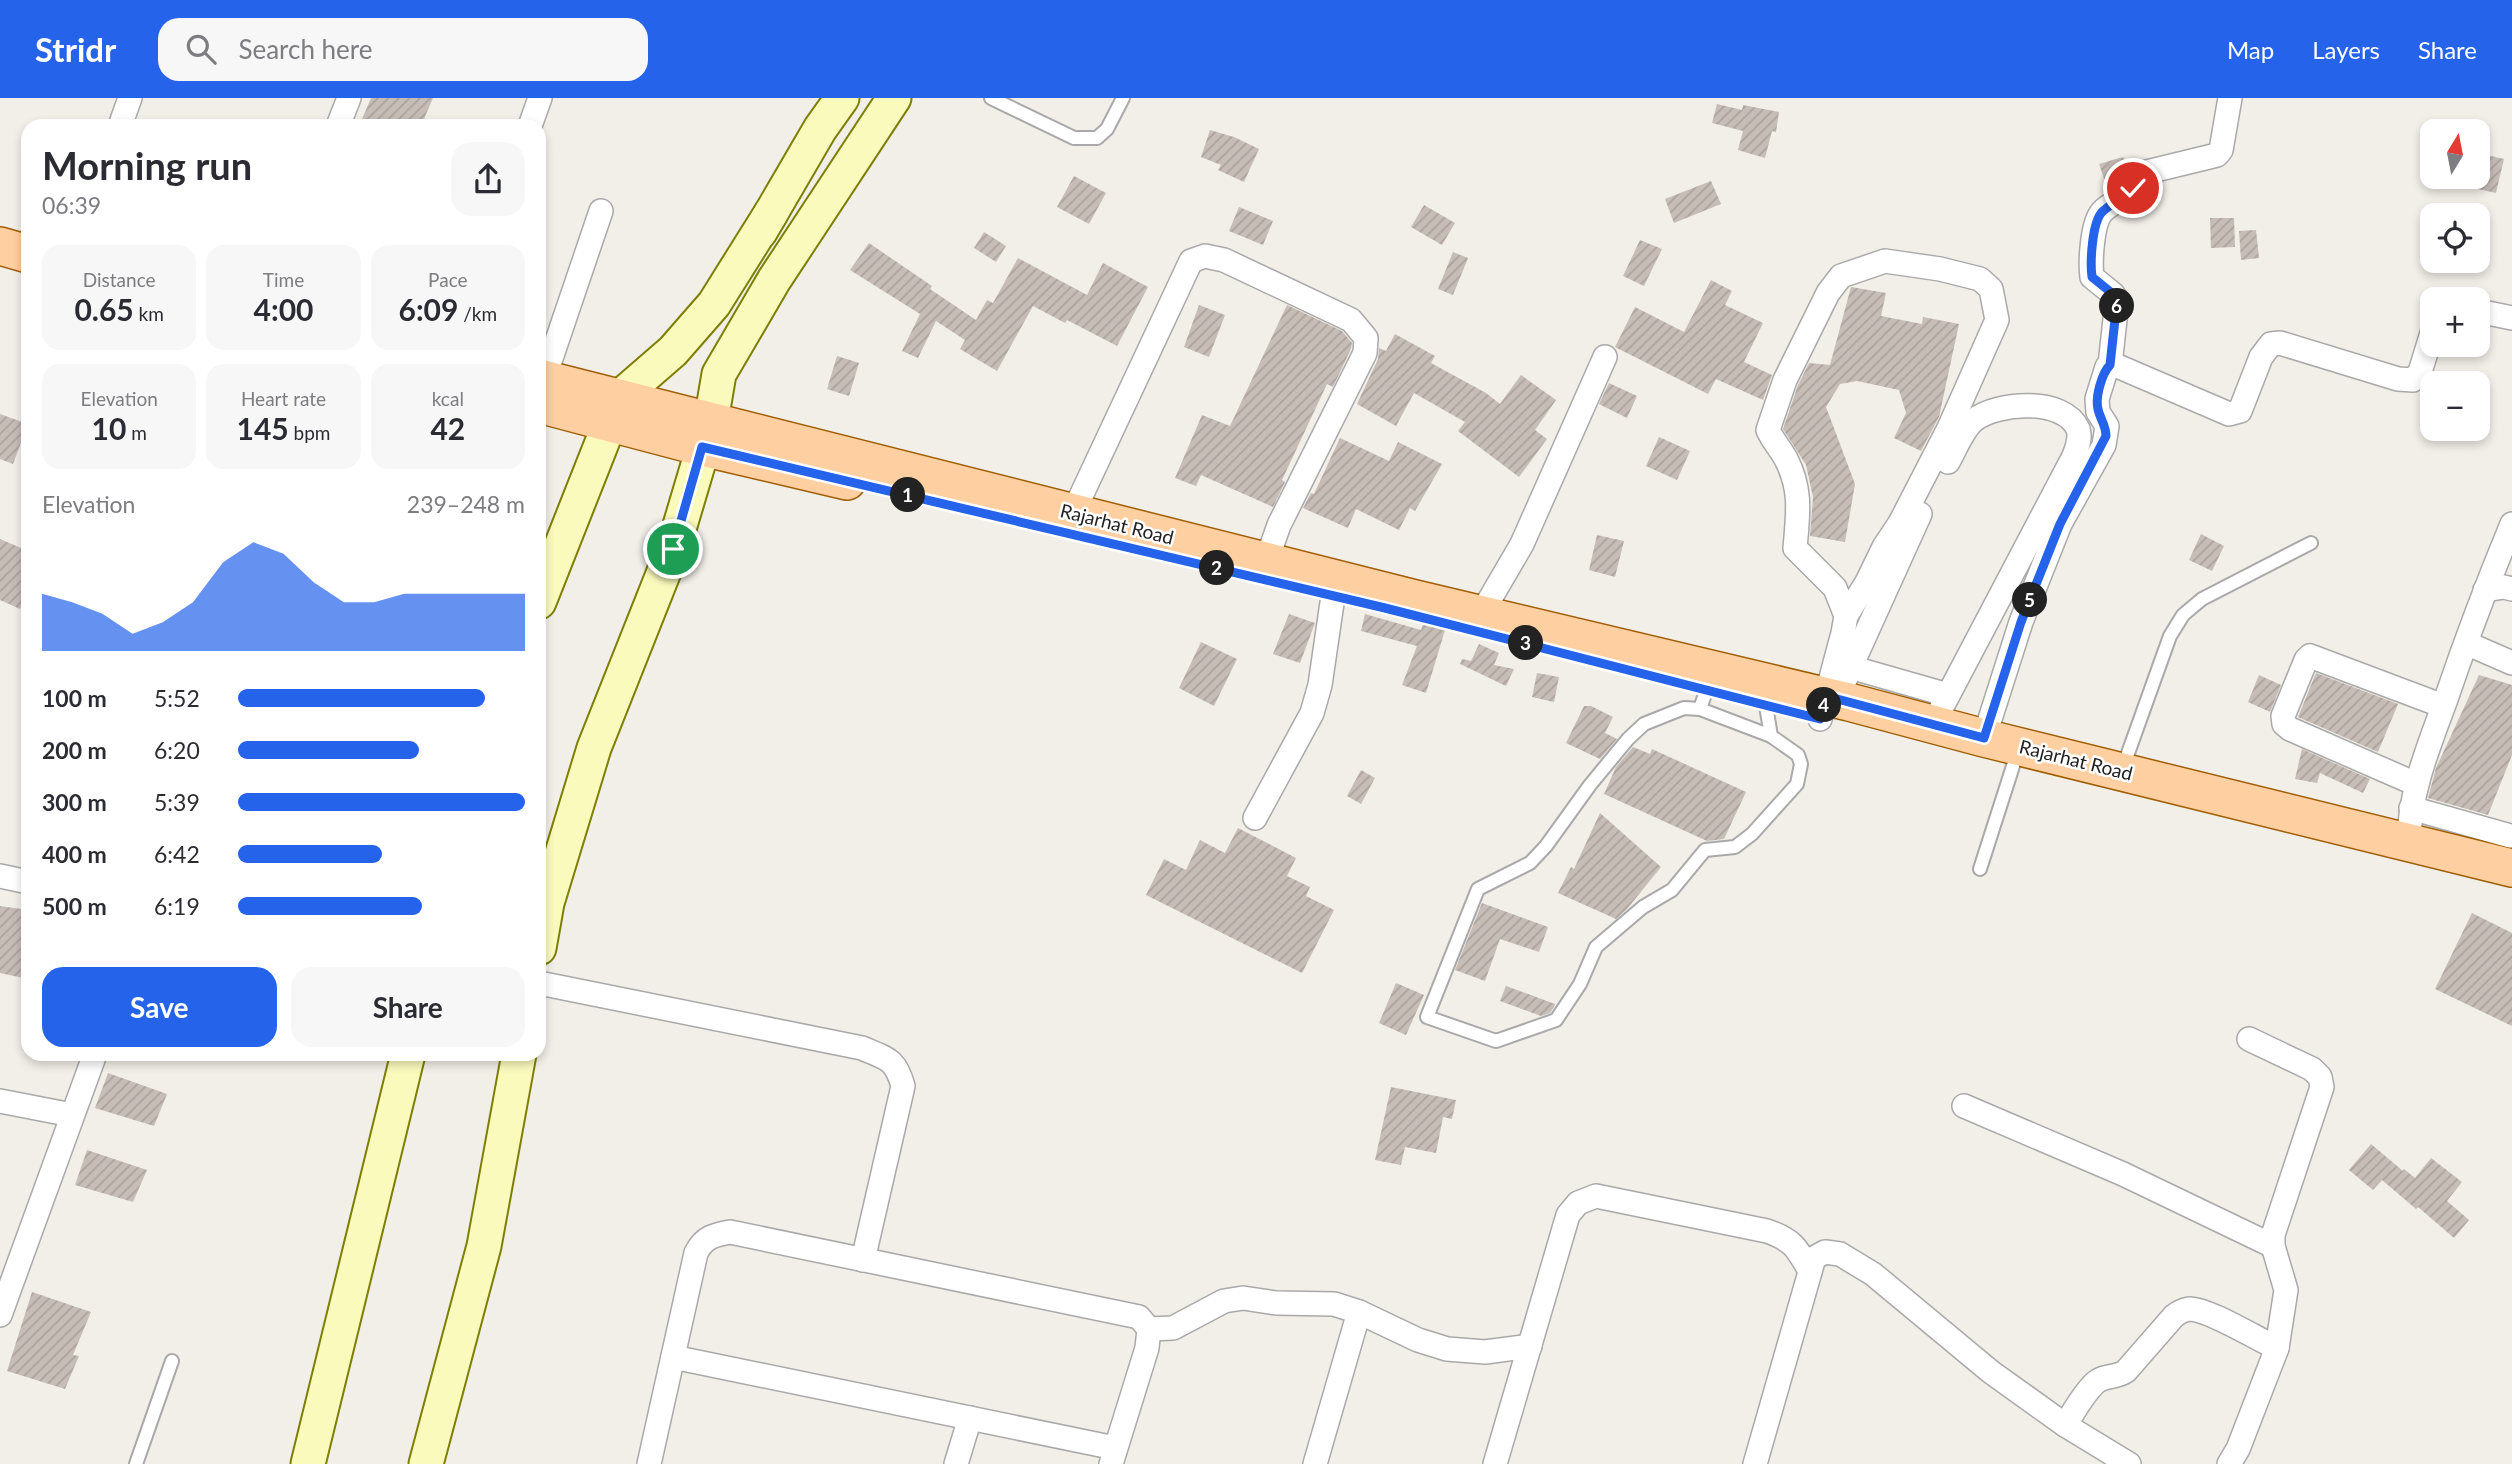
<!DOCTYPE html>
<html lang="en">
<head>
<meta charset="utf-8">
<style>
	:root { --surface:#fff; --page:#f7f7f7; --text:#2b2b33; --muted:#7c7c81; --accent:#2563eb }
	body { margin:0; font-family:Lato,sans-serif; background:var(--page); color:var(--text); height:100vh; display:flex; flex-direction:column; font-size:26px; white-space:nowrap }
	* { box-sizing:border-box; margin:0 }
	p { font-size:23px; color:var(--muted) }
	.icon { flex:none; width:38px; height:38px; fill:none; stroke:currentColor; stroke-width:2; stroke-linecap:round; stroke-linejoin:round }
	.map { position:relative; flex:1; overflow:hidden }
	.drawer { position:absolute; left:21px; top:21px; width:525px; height:942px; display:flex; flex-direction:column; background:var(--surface); border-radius:21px; box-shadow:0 4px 10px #0003 }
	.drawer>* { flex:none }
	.needle { width:46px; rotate:10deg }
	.fabs { position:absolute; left:2420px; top:21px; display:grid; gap:14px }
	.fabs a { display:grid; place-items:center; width:70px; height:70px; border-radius:14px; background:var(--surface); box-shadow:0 4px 10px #0003; font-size:35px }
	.pin { position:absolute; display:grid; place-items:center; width:60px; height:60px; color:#fff; margin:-30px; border:4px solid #fff; border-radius:50%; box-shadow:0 2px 7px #0007 }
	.km { position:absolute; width:35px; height:35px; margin:-18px; border-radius:50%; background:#222; color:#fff; font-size:19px; line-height:35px; text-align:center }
	.round { display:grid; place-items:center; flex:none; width:74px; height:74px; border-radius:21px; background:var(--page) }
	.head { display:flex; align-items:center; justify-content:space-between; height:119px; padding:0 21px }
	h1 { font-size:38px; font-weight:700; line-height:52px }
	.metrics { display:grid; grid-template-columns:repeat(3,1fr); gap:10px; height:119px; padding:7px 21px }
	.metrics div { display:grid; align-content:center; border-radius:18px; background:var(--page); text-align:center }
	.metrics b { font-size:30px; font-weight:700 }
	.metrics small { font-size:19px; font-weight:400 }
	.metrics p { font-size:19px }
	.chart { height:196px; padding:14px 21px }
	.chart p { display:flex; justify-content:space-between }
	.chart svg { width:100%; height:126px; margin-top:7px; fill:var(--accent); opacity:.7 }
	.cta { display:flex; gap:14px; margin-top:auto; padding:14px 21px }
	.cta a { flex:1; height:80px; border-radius:21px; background:var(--accent); color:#fff; font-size:28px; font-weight:700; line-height:80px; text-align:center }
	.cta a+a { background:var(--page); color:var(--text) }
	ul { padding:0 21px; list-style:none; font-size:23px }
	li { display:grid; grid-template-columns:112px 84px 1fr; align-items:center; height:52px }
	li i { height:18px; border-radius:9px; background:var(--accent) }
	header { display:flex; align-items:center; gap:42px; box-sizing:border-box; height:98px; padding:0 35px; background:var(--accent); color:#fff }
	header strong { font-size:33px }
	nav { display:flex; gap:38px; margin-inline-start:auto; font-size:24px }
	.search { width:490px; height:63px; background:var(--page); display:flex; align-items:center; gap:18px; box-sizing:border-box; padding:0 24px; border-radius:21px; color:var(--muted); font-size:26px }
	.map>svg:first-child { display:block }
	.building { fill:url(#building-hatch) }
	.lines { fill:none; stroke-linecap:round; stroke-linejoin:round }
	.service-casing { stroke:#a9a9a9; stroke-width:16 }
	.minor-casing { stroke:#a9a9a9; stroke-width:26 }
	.secondary-casing { stroke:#7c7f02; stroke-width:37 }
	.primary-casing { stroke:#9f5e00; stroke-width:40 }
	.service { stroke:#fff; stroke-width:12 }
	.minor { stroke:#fff; stroke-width:23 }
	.secondary { stroke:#fbfabd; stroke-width:33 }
	.primary { stroke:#fecfa1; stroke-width:37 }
	.route-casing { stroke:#fff; stroke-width:14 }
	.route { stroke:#2563eb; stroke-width:9 }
	.labels { text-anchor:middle; stroke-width:5; stroke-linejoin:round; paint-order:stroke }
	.street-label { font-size:19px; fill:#222; stroke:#fff }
</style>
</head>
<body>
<header>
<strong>Stridr</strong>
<div class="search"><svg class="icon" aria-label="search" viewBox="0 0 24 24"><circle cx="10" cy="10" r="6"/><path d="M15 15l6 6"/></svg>Search here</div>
<nav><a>Map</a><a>Layers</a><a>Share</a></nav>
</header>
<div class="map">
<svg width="2512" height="1366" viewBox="0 0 2512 1366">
	<defs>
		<pattern id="building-hatch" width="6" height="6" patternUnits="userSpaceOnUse" patternTransform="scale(1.75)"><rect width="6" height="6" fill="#c7bdb7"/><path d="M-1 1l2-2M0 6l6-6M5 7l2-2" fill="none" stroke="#aba29d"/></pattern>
	</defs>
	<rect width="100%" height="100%" fill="#f2eee8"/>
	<g class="building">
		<path d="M 371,0 L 433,0 L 421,28 L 359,28 Z"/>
		<path d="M 1717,6 L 1742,12 L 1743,7 L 1779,14 L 1776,34 L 1772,33 L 1765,60 L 1738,52 L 1743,33 L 1712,25 Z"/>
		<path d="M 1210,32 L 1234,39 L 1259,51 L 1244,84 L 1218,72 L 1221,67 L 1201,59 Z"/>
		<path d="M 2478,55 L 2504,61 L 2496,95 L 2478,91 Z"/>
		<path d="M 2123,59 L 2128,74 L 2119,85 L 2107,89 L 2099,66 Z"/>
		<path d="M 1074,78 L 1106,95 L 1089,126 L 1057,109 Z"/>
		<path d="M 1711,83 L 1721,106 L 1674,125 L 1665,101 Z"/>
		<path d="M 1424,107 L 1455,125 L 1442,147 L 1411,129 Z"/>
		<path d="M 1239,109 L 1273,123 L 1263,147 L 1229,133 Z"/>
		<path d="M 2210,120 L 2234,120 L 2235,149 L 2211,150 Z"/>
		<path d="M 2256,132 L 2259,160 L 2241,162 L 2239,133 Z"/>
		<path d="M 984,134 L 1006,148 L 996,164 L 974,150 Z"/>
		<path d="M 1640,142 L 1662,151 L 1644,188 L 1623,178 Z"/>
		<path d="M 869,145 L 932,188 L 930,191 L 976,222 L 987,202 L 993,205 L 1018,160 L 1087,197 L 1103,165 L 1148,189 L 1117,248 L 1067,222 L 1065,225 L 1033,208 L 997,273 L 960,251 L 965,242 L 936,223 L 918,260 L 902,253 L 920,216 L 850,172 Z"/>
		<path d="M 1453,154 L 1468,160 L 1453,197 L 1438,191 Z"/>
		<path d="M 1711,182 L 1732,193 L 1725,207 L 1763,225 L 1744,264 L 1772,277 L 1763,302 L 1716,281 L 1708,296 L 1615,249 L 1635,209 L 1684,234 Z"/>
		<path d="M 1851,189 L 1886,195 L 1881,218 L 1922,226 L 1923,219 L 1959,226 L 1939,319 L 1921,353 L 1894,340 L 1906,315 L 1899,292 L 1857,283 L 1840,286 L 1826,309 L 1855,386 L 1845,444 L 1810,438 L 1813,399 L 1806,367 L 1783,331 L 1798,287 L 1809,265 L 1830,267 Z"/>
		<path d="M 1199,207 L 1225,217 L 1209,259 L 1184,249 Z"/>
		<path d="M 1287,207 L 1342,233 L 1352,245 L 1351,251 L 1333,289 L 1327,286 L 1282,382 L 1285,384 L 1273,409 L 1201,377 L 1196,388 L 1175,380 L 1202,317 L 1230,328 Z"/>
		<path d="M 1395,236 L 1435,258 L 1431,265 L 1486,295 L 1500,306 L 1521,277 L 1556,302 L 1535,332 L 1547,341 L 1519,379 L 1458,333 L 1465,324 L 1414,295 L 1396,328 L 1357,306 L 1378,261 L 1379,250 L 1386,253 Z"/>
		<path d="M 837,258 L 859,265 L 849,298 L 827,291 Z"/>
		<path d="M 1609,285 L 1637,298 L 1627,320 L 1599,306 Z"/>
		<path d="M 0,316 L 28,326 L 13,366 L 0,361 Z"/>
		<path d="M 1659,339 L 1690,353 L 1677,382 L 1646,368 Z"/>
		<path d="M 1340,340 L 1389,363 L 1398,344 L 1442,366 L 1415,413 L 1410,410 L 1399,432 L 1356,411 L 1348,430 L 1303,410 L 1311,395 L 1314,396 Z"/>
		<path d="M 2201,436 L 2224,448 L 2212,473 L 2189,462 Z"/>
		<path d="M 1597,437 L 1624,443 L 1615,479 L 1589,472 Z"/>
		<path d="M 0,441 L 28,453 L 28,492 L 20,511 L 0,502 Z"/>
		<path d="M 1289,516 L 1315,525 L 1300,565 L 1273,556 Z"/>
		<path d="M 1365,516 L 1421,532 L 1423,526 L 1445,532 L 1426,595 L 1402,587 L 1417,548 L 1361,533 Z"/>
		<path d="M 1201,544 L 1237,561 L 1214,608 L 1179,590 Z"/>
		<path d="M 1479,546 L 1499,555 L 1494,567 L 1514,571 L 1506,588 L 1460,566 L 1462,561 L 1471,563 Z"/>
		<path d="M 1537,575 L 1559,579 L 1554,604 L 1532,599 Z"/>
		<path d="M 2316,575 L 2398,606 L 2378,654 L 2298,619 Z"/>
		<path d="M 2259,577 L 2281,587 L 2270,614 L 2248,604 Z"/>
		<path d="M 2479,577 L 2512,587 L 2512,657 L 2488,717 L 2428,700 L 2436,670 Z"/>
		<path d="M 1584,608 L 1591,608 L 1613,619 L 1605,635 L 1617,641 L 1600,661 L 1566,645 Z"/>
		<path d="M 1633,649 L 1650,656 L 1652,651 L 1746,694 L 1724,741 L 1707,743 L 1604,696 L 1616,669 Z"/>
		<path d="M 2302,651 L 2370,681 L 2363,695 L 2320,675 L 2317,685 L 2295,681 Z"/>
		<path d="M 1361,672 L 1375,680 L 1361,706 L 1347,698 Z"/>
		<path d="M 1600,715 L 1661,769 L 1627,811 L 1616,821 L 1558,795 L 1571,769 L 1574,771 Z"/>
		<path d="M 1238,730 L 1296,760 L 1287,778 L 1310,789 L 1306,798 L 1334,812 L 1302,875 L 1146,797 L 1164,761 L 1186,772 L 1200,742 L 1225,755 Z"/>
		<path d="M 1482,805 L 1548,829 L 1539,854 L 1500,841 L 1485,883 L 1455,872 Z"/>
		<path d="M 0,808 L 28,812 L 28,881 L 0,875 Z"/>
		<path d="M 2472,815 L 2512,835 L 2512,928 L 2435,891 Z"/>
		<path d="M 1396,885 L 1424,897 L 1406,937 L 1379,925 Z"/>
		<path d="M 1506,888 L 1555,906 L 1554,909 L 1550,915 L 1541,918 L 1500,903 Z"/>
		<path d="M 108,975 L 167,996 L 154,1028 L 95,1010 Z"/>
		<path d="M 1391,989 L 1456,1002 L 1452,1021 L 1443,1019 L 1436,1055 L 1405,1049 L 1401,1067 L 1375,1062 Z"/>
		<path d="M 2371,1046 L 2403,1073 L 2404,1071 L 2415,1080 L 2431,1060 L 2462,1084 L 2447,1103 L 2469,1122 L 2454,1140 L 2418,1109 L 2416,1111 L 2382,1082 L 2373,1092 L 2349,1072 Z"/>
		<path d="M 87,1052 L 147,1072 L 133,1104 L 75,1087 Z"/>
		<path d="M 32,1194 L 91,1214 L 73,1257 L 79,1258 L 65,1291 L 7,1273 Z"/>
	</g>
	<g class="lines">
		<defs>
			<g id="service">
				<path d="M 991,0 L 1074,40 L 1097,40 L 1107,31 L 1123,0"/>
				<path d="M 1707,590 L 1700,611 L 1684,610 L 1644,626 L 1628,641 L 1590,687 L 1546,748 L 1530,765 L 1478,791 L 1427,919 L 1496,943 L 1556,922 L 1580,886 L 1596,849 L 1643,809 L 1672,792 L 1705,752 L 1735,749 L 1752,736 L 1797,686 L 1801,666 L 1798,657 L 1771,638 L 1766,608"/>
				<path d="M 1700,611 L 1771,638"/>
				<path d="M 2122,672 L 2170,538 L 2183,517 L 2202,501 L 2311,445"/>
				<path d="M 1980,771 L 2013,668"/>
				<path d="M 136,1366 L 172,1263"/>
			</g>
			<g id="minor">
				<path d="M 120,28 L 130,0"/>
				<path d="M 338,28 L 349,0"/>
				<path d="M 530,28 L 540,0"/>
				<path d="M 2478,213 L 2512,220"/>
				<path d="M 2110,267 L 2117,203 L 2113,196 L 2092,179 C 2090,164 2092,125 2102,114 C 2109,106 2121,102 2129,95 C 2136,88 2140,80 2147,74 L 2217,57 L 2221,52 L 2230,0"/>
				<path d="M 544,281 L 601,113"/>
				<path d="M 1073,415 L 1191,163 L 1205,158 L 1224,162 L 1351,222 L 1366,240 L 1365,255 L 1279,427 L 1266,464"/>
				<path d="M 2485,492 L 2504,489 L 2512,491"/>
				<path d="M 1480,518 L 1522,446 L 1605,259"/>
				<path d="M 2466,545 L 2512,565"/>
				<path d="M 1850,569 L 1948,597"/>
				<path d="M 1839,595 L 1920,416"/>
				<path d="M 1820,621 L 1843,535 L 1846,518 L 1835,490 L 1795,450 C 1798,416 1802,392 1786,361 C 1780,350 1773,343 1768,332 L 1785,282 L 1828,195 L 1841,178 L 1885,163 L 1940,171 L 1980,181 L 1991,191 L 1997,222 L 1949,330 L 1900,425 L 1884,449 L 1867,484 L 1846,518"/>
				<path d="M 1933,626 L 2074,358 C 2077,350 2081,340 2078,331 C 2064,299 1997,304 1974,322 C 1963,331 1955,352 1948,364"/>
				<path d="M 1984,640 L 2021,524 L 2060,426 L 2104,347 L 2107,328 L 2098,314 L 2097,301 L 2107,269 L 2115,267 L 2229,316 L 2240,313 L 2261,259 L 2271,246 L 2280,245 L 2398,281 L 2413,282 L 2420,274 L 2432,235"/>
				<path d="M 2416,686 L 2290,631 L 2284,626 L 2283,618 L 2306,562 L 2310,558 L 2443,608"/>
				<path d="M 2411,710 L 2510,738"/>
				<path d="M 1255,720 L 1312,615 L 1320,587 L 1333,498"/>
				<path d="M 2409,745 C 2409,694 2429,648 2446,601 C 2466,542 2488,484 2512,426"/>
				<path d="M 0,778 L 28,784"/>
				<path d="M 539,885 L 862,950 C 887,961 895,960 903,988 L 863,1162"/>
				<path d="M 0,1003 L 72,1017"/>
				<path d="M 1964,1008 L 2123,1076 L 2273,1148"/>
				<path d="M 0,1217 L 95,956"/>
				<path d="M 1149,1231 L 1173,1230 L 1224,1203 L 1243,1200 L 1276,1205 L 1334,1206 L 1359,1214 L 1418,1242 L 1447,1251 L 1485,1254 L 1530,1248"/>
				<path d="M 673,1259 L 1115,1350"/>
				<path d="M 2065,1327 C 2074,1314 2083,1296 2095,1285 C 2103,1277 2117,1280 2126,1273 L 2174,1218 C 2179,1214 2183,1212 2189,1211 C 2207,1210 2259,1242 2277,1250"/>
				<path d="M 649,1366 L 696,1155 C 704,1139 714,1137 730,1134 L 1139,1219 L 1149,1231 L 1147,1250 L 1111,1366"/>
				<path d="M 956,1366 L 970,1320"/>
				<path d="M 1315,1366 L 1359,1214"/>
				<path d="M 1495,1366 L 1568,1117 L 1578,1105 L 1596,1098 L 1767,1133 C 1793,1142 1797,1150 1810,1173"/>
				<path d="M 1755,1366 L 1814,1160 L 1825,1154 L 1840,1156 L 1873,1176 L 1991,1274 L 2065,1327 L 2129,1366"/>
				<path d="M 2229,1366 L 2238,1351 L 2277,1250 L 2286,1192 L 2273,1148 L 2273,1137 L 2322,989 L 2320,979 L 2312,971 L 2249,941"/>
			</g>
			<g id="secondary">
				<path d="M 760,134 L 820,31 L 842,0"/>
				<path d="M 539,504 L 620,299 L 673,253 L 714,206 L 771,115"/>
				<path d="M 539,850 L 547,805 L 594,650 L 673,451 L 711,323 L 719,276 L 774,182 L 894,0"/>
				<path d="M 308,1366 L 408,956"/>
				<path d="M 426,1366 L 484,1148 L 519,956"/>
			</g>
			<g id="primary">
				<path d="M 0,148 L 28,156"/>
				<path d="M 539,280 L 1415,501 L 1849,604 L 1984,640 L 2512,770"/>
				<path d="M 539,306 L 702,349 L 847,383"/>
			</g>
		</defs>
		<use href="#service" class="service-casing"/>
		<use href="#minor" class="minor-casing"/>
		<use href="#secondary" class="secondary-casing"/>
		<use href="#primary" class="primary-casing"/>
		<use href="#service" class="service"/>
		<use href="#minor" class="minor"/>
		<use href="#secondary" class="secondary"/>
		<use href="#primary" class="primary"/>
	</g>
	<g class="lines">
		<defs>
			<path id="route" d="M 673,451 L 702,349 L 1385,510 L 1820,621 L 1826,598 L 1984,640 L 2021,524 L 2060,426 L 2106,338 C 2106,327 2100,321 2098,311 C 2095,299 2102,275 2110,267 L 2117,203 L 2113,196 L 2092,179 C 2090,164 2092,125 2102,114 C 2111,105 2124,100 2133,90"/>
		</defs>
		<use href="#route" class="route-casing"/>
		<use href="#route" class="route"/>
	</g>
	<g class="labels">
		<g class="street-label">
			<text transform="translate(1117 426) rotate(14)" y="7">Rajarhat Road</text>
			<text transform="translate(2076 662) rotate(14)" y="7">Rajarhat Road</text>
		</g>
	</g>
</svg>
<div class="fabs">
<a><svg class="needle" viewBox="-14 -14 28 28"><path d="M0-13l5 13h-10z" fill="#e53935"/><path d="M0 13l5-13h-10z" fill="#7c7c81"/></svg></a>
<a><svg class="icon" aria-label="locate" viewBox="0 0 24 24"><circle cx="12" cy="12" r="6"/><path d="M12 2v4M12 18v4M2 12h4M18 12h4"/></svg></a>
<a>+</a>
<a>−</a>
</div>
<div class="pin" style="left:673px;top:451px;background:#1e9e55"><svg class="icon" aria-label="arrive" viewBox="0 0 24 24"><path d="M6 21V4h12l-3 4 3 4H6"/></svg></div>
<div class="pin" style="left:2133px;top:90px;background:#d93025"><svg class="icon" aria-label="check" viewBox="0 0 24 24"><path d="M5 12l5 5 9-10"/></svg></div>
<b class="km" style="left:908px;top:397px">1</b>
<b class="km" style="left:1217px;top:470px">2</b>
<b class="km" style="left:1526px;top:545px">3</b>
<b class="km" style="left:1824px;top:607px">4</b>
<b class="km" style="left:2030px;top:502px">5</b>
<b class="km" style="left:2117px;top:208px">6</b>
<section class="drawer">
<div class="head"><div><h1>Morning run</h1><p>06:39</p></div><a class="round"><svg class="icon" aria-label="share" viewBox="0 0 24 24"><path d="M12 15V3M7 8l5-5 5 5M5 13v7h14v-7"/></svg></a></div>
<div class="metrics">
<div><p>Distance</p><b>0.65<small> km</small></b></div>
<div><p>Time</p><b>4:00</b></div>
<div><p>Pace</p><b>6:09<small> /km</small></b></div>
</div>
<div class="metrics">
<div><p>Elevation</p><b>10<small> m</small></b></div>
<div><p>Heart rate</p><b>145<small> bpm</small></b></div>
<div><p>kcal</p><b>42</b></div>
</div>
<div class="chart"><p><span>Elevation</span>239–248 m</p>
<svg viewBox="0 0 160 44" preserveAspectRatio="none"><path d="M0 44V24L10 27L20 31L30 38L40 34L50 27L60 13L70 6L80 10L90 20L100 27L110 27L120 24L130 24L140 24L150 24L160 24V44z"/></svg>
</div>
<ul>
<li><b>100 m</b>5:52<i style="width:86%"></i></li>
<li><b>200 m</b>6:20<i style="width:63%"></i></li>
<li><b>300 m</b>5:39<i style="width:100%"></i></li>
<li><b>400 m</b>6:42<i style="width:50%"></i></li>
<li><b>500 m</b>6:19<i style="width:64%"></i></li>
</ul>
<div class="cta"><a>Save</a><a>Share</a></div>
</section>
</div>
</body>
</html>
